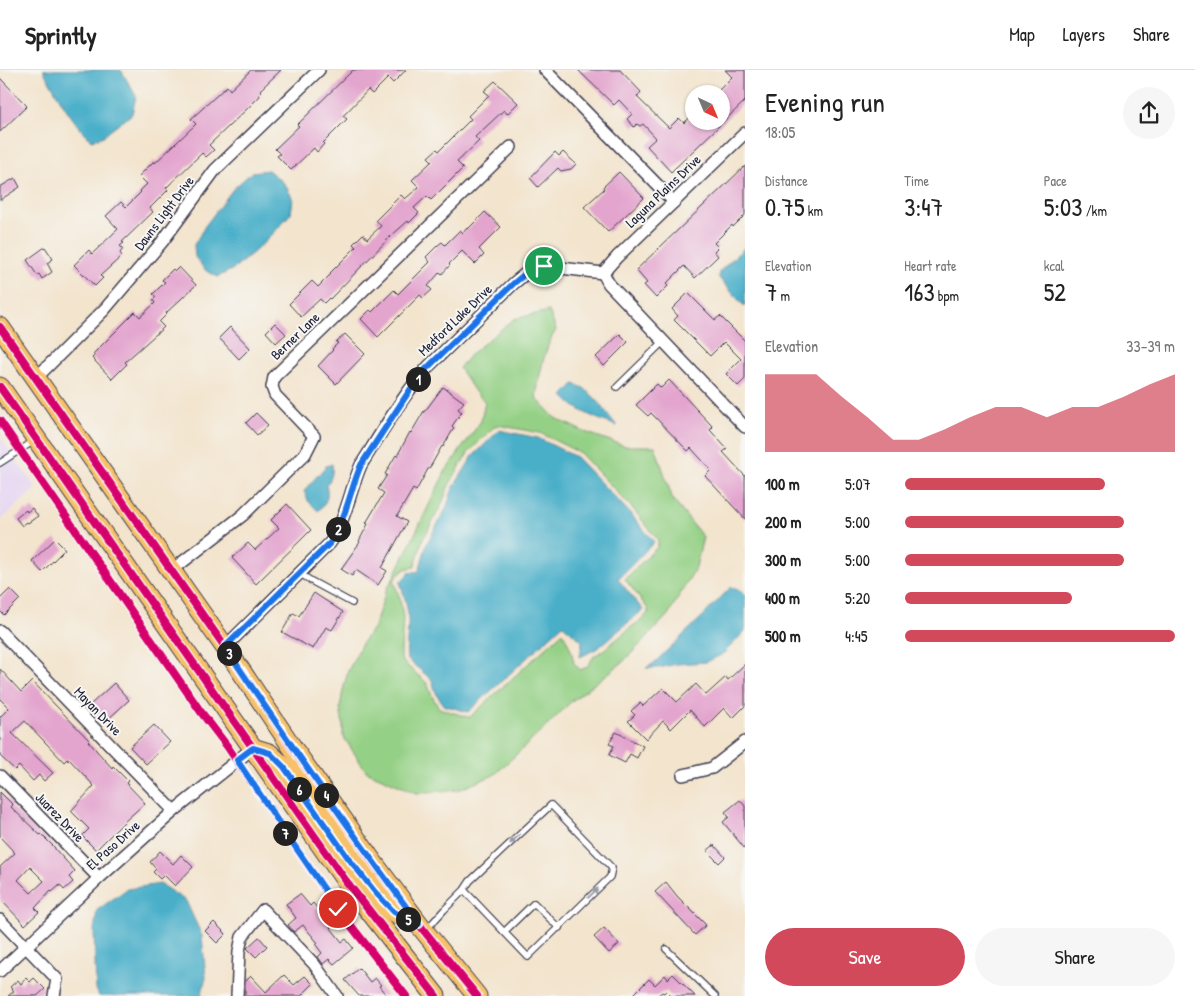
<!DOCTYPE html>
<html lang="en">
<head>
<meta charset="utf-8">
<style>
	:root { --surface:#fff; --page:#f6f6f6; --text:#222; --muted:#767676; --line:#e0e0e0; --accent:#d1495b }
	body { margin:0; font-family:"Patrick Hand",sans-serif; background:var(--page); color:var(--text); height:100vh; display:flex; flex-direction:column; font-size:19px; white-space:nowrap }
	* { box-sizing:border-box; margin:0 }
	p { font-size:16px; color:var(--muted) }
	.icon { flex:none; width:28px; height:28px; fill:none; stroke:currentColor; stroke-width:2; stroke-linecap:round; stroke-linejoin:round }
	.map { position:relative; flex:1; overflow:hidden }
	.sheet { display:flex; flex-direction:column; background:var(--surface); width:450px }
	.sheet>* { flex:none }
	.needle { width:32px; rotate:136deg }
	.controls { position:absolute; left:685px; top:15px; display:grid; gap:10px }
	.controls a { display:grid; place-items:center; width:45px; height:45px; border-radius:50%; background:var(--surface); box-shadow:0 1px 4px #0004; font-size:25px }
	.pin { position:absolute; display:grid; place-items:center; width:42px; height:42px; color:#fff; margin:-21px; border:2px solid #fff; border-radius:50%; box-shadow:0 1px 5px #0007 }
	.km { position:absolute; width:25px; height:25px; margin:-12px; border-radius:50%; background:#222; color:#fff; font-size:14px; line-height:25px; text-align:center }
	.round { display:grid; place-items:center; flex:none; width:52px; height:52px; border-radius:26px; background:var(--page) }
	.summary { display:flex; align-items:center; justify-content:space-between; height:85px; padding:0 20px }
	h1 { font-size:28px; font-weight:600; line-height:38px }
	.stats { display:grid; grid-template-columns:repeat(3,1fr); gap:8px; height:85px; padding:5px 20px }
	.stats div { display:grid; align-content:center }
	.stats b { font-size:25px; font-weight:600 }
	.stats small { font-size:14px; font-weight:400 }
	.stats p { font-size:14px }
	.chart { height:140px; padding:10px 20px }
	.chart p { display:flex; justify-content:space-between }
	.chart svg { width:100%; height:90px; margin-top:5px; fill:var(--accent); opacity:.7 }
	.primary-button { display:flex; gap:10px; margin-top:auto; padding:10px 20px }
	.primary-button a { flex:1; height:58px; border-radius:30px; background:var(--accent); color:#fff; font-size:20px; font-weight:600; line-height:58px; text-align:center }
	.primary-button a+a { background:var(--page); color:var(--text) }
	ul { padding:0 20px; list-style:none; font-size:16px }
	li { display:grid; grid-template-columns:80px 60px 1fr; align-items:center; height:38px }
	li i { height:12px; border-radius:6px; background:var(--accent) }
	header { display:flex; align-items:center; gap:30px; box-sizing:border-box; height:70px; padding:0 25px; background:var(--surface); border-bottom:1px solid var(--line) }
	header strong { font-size:24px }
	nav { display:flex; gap:28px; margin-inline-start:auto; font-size:18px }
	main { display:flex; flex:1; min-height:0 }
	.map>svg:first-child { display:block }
	.built { fill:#e4d3f2 }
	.green { fill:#94d085; stroke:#5b7960; fill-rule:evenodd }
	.water { fill:#4aafc9; stroke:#366882 }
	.building { fill:#e3a4ce; fill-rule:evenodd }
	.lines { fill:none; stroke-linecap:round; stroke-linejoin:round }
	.lane-casing { stroke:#413f51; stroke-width:8 }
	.street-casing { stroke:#413f51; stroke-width:14 }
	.primary-casing { stroke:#413f51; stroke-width:21 }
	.lane { stroke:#fff; stroke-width:5.5 }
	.street { stroke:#fff; stroke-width:11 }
	.primary { stroke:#f6c16b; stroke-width:19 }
	.cycleway-casing { stroke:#f6f6f2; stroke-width:11 }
	.cycleway { stroke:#d6006c; stroke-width:8 }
	.oneway { fill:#9c9ca7 }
	.route-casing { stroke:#fff; stroke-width:10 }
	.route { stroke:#1a73e8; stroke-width:6 }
	.labels { text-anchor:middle; stroke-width:4; stroke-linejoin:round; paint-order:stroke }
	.street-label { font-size:14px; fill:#22223b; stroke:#f6f6f2 }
</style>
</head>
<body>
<header>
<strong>Sprintly</strong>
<nav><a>Map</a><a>Layers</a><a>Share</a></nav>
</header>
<main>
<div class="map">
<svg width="745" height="926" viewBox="0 0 745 926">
	<rect width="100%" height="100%" fill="#f6f6f2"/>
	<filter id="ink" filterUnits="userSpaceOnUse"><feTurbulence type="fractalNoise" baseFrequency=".02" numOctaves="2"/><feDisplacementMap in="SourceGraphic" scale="10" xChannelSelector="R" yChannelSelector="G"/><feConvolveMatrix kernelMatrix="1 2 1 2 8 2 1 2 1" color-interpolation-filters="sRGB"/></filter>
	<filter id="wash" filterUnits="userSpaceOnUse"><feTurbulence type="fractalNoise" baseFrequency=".0096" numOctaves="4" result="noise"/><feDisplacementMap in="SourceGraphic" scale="20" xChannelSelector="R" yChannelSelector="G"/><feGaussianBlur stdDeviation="1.12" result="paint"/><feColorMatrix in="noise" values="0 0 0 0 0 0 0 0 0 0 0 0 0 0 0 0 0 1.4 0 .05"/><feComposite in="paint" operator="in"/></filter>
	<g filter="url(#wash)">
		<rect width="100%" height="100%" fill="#f3e4cd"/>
		<path class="built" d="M 0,367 L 36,418 L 0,451 Z"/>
		<path class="green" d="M 549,241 L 556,260 C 544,277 539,308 536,328 L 555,348 L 582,361 L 625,376 L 655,376 L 673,430 L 703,467 L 696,497 L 668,545 L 623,592 L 573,630 L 546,657 L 494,705 L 458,720 L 416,723 L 366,701 L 343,666 L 343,655 L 340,638 L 343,620 L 348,601 L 362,573 L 374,557 L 387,518 L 393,509 L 445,402 L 481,351 L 485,332 L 476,323 L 459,298 L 472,283 L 514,249 ZM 498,355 L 540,363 L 580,383 L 634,440 L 658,470 L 658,476 L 625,509 L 648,539 L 648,543 L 642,550 L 634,555 L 601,582 L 594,586 L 587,597 L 580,600 L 574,593 L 571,580 L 563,562 L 470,647 L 467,647 L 439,638 L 432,626 L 427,613 L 403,592 L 401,589 L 401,581 L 403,547 L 400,529 L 394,511 L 396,507 L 405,499 L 415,497 L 422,471 L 441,436 L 449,415 L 468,383 L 495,356 Z"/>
		<g class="water">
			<path d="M 43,0 L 121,0 L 136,26 L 132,44 L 102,67 L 91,70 C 71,51 57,24 43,0 Z"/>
			<path d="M 268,100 L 284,113 L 293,129 L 291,143 L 272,165 L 255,181 L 235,198 L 218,207 L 205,200 L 195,187 L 194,175 L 205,156 L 233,119 L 252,102 Z"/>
			<path d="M 745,177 L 745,235 L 743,235 L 719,208 L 719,202 Z"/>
			<path d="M 574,314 L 584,318 L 597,330 L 617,356 C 598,349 577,342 563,326 Z"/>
			<path d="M 499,360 L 538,368 L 576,387 L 630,443 L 654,472 L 618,509 L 643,540 L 598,578 L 580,587 L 582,571 L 563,555 L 468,642 L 443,635 L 436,623 L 432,610 L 407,589 C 405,575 409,561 408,548 C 408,535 403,523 400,512 L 409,503 L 419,501 L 427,473 L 446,439 L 453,418 L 473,386 Z"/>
			<path d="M 332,394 C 333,402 332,409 326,415 C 329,426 327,433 318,441 L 308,431 L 304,421 L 326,396 Z"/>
			<path d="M 731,517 L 739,520 L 745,525 L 745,561 L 723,584 L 707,592 L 677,594 L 658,598 L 646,598 L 654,593 L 703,546 Z"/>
			<path d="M 160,814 L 186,831 L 202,866 L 206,908 L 201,926 L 99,926 L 96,919 L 94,861 L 97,840 L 127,819 Z"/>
		</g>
		<g id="blocks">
			<g class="building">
				<path d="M 251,0 L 281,0 L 260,20 L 262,21 L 259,24 L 260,26 L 248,38 L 209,75 L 214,80 L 206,87 L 202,83 L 166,118 L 168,120 L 150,138 L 153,142 L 122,172 L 124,173 L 120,176 L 123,179 L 120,183 L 122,186 L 100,206 L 103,208 L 95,216 L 74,195 L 89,180 L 92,184 L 118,159 L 106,146 L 121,132 L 126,137 L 141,122 L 140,121 L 147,114 L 139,106 L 154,91 L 155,93 L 196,54 L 191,49 L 227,16 L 230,20 Z"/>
				<path d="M 353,0 L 406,0 L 393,13 L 388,8 L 372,24 L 368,20 L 343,46 L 347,49 L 323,73 L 324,74 L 317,82 L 314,78 L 291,100 L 277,86 L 280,84 L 275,79 L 299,56 L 297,55 Z"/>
				<path d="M 578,0 L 620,0 L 641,22 L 637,27 L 669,58 L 679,48 L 684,53 L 694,44 L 694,51 L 721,51 L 721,24 L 715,24 L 732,7 L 725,0 L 745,0 L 745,31 L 671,102 L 647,76 L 656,68 L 643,54 L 640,56 L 637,54 L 634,57 L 627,49 L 632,44 L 619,30 L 614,35 Z"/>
				<path d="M 0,8 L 27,36 L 0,62 Z"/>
				<path d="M 495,11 L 518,33 L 507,44 L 504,40 L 475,67 L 479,71 L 457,92 L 463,98 L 431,130 L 427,126 L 414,138 L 419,143 L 409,153 L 408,151 L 391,166 L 330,229 L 329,228 L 324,233 L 320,229 L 301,247 L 289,234 L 312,211 L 318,217 L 331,204 L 330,203 L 356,177 L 353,174 L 363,164 L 367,169 L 381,156 L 376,150 L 401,125 L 405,129 L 419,117 L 412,110 L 432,91 L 428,87 L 437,79 L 439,81 L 471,49 L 468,46 L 489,25 L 484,21 Z"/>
				<path d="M 555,82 L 559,86 L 563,82 L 576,94 L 571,99 L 561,101 L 558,98 L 538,117 L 530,108 Z"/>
				<path d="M 745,96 L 745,145 L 733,157 L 732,155 L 714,173 L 718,177 L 714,181 L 718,186 L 695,208 L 684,196 L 666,214 L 668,216 L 656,228 L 644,215 L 647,213 L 636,200 Z"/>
				<path d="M 619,102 L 644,128 L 608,162 L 584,137 L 604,119 L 603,117 Z"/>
				<path d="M 15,108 L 20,117 L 0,130 L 0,117 Z"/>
				<path d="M 485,142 L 501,157 L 479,179 L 484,185 L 475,194 L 462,181 L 449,194 L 450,195 L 442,204 L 440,202 L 428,216 L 432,220 L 423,228 L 420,225 L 378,267 L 361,249 L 370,240 L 372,242 L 394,220 L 398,224 L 430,192 L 426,187 L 438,175 L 442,172 L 445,175 L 460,160 L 463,163 L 467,158 L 468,159 Z"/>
				<path d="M 45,177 L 53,189 L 47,193 L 52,202 L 42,209 L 39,204 L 37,205 L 27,190 Z"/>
				<path d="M 179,197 L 196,215 L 166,243 L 167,244 L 159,252 L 164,257 L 125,292 L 127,294 L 112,309 L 92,288 L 95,285 L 93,284 L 135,242 L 140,247 L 155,233 L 153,230 L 156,227 L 153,224 L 165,212 L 162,210 L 173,199 L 175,201 Z"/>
				<path d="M 688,223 L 715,250 L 720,246 L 745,271 L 745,309 L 738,316 L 726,304 L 741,289 L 724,272 L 710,286 L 674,250 L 678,246 L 672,239 Z"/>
				<path d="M 275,253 L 286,264 L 276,273 L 266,262 Z"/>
				<path d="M 230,257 L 250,278 L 239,289 L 219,268 Z"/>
				<path d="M 345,264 L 365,284 L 336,314 L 318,296 L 333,280 L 332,279 L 338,273 L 336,272 Z"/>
				<path d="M 620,264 L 628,272 L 604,296 L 596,287 Z"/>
				<path d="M 669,310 L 713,357 L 710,360 L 727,379 L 723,382 L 745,406 L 745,449 L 705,406 L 711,400 L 691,378 L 688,381 L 651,343 L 648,346 L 636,335 L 657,314 L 661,318 Z"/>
				<path d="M 443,317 L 464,332 L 458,339 L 462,342 L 452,356 L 454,358 L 443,377 L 442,376 L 429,399 L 428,399 L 416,421 L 413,419 L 397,446 L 407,452 L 382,498 L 387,501 L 378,515 L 356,500 L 352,506 L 341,499 L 360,472 L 359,471 L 368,454 L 366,453 L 384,423 L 378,419 L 387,405 L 385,404 L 396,385 L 397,386 L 410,362 L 411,363 L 424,341 L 425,341 Z"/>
				<path d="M 256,343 L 268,355 L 257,365 L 246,353 Z"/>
				<path d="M 287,434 L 311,460 L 256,514 L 232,488 L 248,473 L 255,480 L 279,458 L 271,450 Z"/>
				<path d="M 32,438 L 38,446 L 28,453 L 27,452 L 22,456 L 16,448 L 26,440 L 27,442 Z"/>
				<path d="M 55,469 L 65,479 L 42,502 L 32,491 Z"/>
				<path d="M 10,519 L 20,529 L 4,545 L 0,541 L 0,529 Z"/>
				<path d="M 314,523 L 343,542 L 332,560 L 326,557 L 313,579 L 282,562 L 293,543 L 299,546 Z"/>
				<path d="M 745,594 L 745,636 L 733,648 L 724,638 L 705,657 L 690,640 L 671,659 L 663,651 L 646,669 L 628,651 L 635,645 L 631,641 L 640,633 L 643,636 L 663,618 L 677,632 L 696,614 L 706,625 L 726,607 L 728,610 Z"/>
				<path d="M 0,599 L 21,622 L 32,611 L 89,670 L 88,671 L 112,698 L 113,696 L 128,711 L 126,713 L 145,733 L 124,752 L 96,780 L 82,766 L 89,759 L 71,741 L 94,716 L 69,689 L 68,691 L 67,689 L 64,692 L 25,651 L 12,663 L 53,703 L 44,711 L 39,705 L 33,711 L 19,696 L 15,700 L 0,686 L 0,647 L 9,638 L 0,629 Z"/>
				<path d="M 114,613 L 129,630 L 105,652 L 90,635 Z"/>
				<path d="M 154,655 L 170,672 L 146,694 L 130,677 Z"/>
				<path d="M 616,662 L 643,676 L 637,688 L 630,684 L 625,693 L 609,685 L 614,676 L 609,674 Z"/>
				<path d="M 0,722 L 13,735 L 11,737 L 40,765 L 41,764 L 55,778 L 55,779 L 75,801 L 69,807 L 73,812 L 64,820 L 60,815 L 52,822 L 51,821 L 35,838 L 39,842 L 25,855 L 0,829 L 0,797 L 15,783 L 0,767 ZM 30,797 L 44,811 L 31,823 L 18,810 Z"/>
				<path d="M 740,730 L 745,736 L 745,779 L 723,752 L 729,747 L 725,742 Z"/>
				<path d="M 714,775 L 725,787 L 719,793 L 707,781 Z"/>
				<path d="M 160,781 L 173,794 L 181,785 L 193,797 L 175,816 L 164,805 L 160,809 L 153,802 L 156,799 L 150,792 Z"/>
				<path d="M 666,812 L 677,826 L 706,855 L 695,865 L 655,822 Z"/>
				<path d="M 300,824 L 310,836 L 313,833 L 332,856 L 330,857 L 342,872 L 346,869 L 353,878 L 334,894 L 329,889 L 323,894 L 318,887 L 322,883 L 316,875 L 318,873 L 303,855 L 294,862 L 288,855 L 296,848 L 286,834 Z"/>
				<path d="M 214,852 L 226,864 L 217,873 L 205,861 Z"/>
				<path d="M 604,858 L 619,874 L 609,883 L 594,867 Z"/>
				<path d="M 259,867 L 267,876 L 256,887 L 247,878 Z"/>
				<path d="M 359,898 L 370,912 L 375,908 L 381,915 L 379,916 L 387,926 L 359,926 L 345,910 Z"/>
				<path d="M 673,904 L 695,926 L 671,926 L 666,921 L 664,923 L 662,922 L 657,926 L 632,926 L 649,909 L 655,915 L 665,905 L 668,909 Z"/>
				<path d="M 284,905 L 294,915 L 305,906 L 313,914 L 301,926 L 245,926 L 245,912 L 251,906 L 266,922 Z"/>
				<path d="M 26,908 L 30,912 L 34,908 L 45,919 L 37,926 L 8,926 L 14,921 L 10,917 L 18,910 L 21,914 Z"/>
			</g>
		</g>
	</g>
	<g filter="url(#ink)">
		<use href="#blocks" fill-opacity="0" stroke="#413f51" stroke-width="1"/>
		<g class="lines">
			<defs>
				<g id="lane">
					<path d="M 617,317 L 664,271"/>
					<path d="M 0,393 L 34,371"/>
					<path d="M 299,503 L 313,512 L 352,533"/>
					<path d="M 426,860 L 444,840 L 464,820 L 528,887 L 610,807 L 612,798 L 551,735 L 470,811 L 464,820"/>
					<path d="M 504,862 L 534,833 L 559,858"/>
					<path d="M 666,879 L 715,926"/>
				</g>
				<g id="street">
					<path d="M 545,0 L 674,132"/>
					<path d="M 603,203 L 609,214 L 745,357"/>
					<path d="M 603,203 L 617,187 L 745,63"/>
					<path d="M 36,308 L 105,239 L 162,172 L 215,100 L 319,0"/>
					<path d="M 171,501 L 243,445 L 305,384 L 314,366 L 275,325 L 272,317 L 274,307 L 511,77"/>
					<path d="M 0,561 L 174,741"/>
					<path d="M 225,577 L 330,473 C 346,450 350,420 361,395 C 382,362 402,326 429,296 L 514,213 L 530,200 L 537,196 L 544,196 L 603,203"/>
					<path d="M 683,705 L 712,698 L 745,672"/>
					<path d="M 0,706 L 99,808"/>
					<path d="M 0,850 L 57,909 L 54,926"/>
					<path d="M 0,901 L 99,808 L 174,741 L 253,678"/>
					<path d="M 237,926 L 239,881 L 242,867 L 263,840 L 314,894 L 337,926"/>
				</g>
				<g id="primary">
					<path d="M 0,257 L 225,577 L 292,677 L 372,791 L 425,862 L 477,926"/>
					<path d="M 0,317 L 346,811 L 436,926"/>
					<path d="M 256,679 L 269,683 L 284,697 L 349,789 L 375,822 L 394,842 L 415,853"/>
				</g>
			</defs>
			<use href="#lane" class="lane-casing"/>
			<use href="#street" class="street-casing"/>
			<use href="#primary" class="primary-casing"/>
			<use href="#lane" class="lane"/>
			<use href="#street" class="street"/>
			<use href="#primary" class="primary"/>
			<defs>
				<g id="cycleway">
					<path d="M 0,257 L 225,577 L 292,677 L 372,791 L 425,862 L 477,926"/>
					<path d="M 0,317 L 346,811 L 436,926"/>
					<path d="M 0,351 L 201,642 L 227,676 L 294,775 L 338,839 L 406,926"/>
				</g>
			</defs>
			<use href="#cycleway" class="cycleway-casing"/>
			<use href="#cycleway" class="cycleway"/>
		</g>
		<defs><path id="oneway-solid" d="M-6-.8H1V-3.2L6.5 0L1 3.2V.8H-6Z" transform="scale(1.25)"/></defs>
		<g class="oneway">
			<use href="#oneway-solid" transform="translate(515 769) rotate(137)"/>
			<use href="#oneway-solid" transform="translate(593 823) rotate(-44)"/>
		</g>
	</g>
	<g class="lines" filter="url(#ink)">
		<defs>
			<path id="route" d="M 338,839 L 294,775 L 237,690 L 253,678 L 270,683 L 284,697 L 349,789 L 375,822 L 394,842 L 419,854 C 352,764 288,671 225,577 L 330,473 C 346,450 350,420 361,395 L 406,326 L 420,305 L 514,213 C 524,205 531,197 544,196"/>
		</defs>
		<use href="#route" class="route-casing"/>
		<use href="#route" class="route"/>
	</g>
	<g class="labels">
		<g class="street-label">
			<text transform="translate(663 121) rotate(-44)" y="5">Laguna Plains Drive</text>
			<text transform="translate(164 143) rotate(-53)" y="5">Dawns Light Drive</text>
			<text transform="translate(455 250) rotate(-44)" y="5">Medford Lake Drive</text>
			<text transform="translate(295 266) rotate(-44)" y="5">Berner Lane</text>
			<text transform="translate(98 641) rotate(46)" y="5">Mayan Drive</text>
			<text transform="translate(60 747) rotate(46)" y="5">Juarez Drive</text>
			<text transform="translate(113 775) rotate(-42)" y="5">El Paso Drive</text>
		</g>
	</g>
</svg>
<div class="controls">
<a><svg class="needle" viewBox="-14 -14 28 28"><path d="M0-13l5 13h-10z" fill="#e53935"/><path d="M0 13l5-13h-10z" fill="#767676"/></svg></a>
</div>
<div class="pin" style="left:544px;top:196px;background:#1e9e55"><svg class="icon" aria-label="arrive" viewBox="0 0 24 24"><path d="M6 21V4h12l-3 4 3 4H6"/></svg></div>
<div class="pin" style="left:338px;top:839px;background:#d93025"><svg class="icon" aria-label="check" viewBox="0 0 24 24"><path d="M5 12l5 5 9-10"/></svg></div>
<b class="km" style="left:418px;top:309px">1</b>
<b class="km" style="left:338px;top:459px">2</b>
<b class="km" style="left:229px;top:583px">3</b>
<b class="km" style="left:326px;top:725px">4</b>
<b class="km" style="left:408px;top:849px">5</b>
<b class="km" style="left:299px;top:719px">6</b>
<b class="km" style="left:285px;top:763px">7</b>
</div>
<section class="sheet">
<div class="summary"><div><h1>Evening run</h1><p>18:05</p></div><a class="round"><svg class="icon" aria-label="share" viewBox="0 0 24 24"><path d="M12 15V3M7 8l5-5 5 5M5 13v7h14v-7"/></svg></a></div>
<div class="stats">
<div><p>Distance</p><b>0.75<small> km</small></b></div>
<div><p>Time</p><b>3:47</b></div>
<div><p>Pace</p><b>5:03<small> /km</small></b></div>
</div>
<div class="stats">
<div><p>Elevation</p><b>7<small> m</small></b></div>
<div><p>Heart rate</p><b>163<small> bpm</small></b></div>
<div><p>kcal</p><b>52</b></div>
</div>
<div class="chart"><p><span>Elevation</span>33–39 m</p>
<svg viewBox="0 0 160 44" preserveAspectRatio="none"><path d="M0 44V6L10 6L20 6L30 17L40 27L50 38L60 38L70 33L80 27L90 22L100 22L110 27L120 22L130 22L140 17L150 11L160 6V44z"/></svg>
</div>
<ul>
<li><b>100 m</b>5:07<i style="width:74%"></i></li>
<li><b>200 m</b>5:00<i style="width:81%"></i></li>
<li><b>300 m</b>5:00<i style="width:81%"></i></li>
<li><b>400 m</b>5:20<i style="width:62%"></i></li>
<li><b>500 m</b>4:45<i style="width:100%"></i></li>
</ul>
<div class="primary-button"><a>Save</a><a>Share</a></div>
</section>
</main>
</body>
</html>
